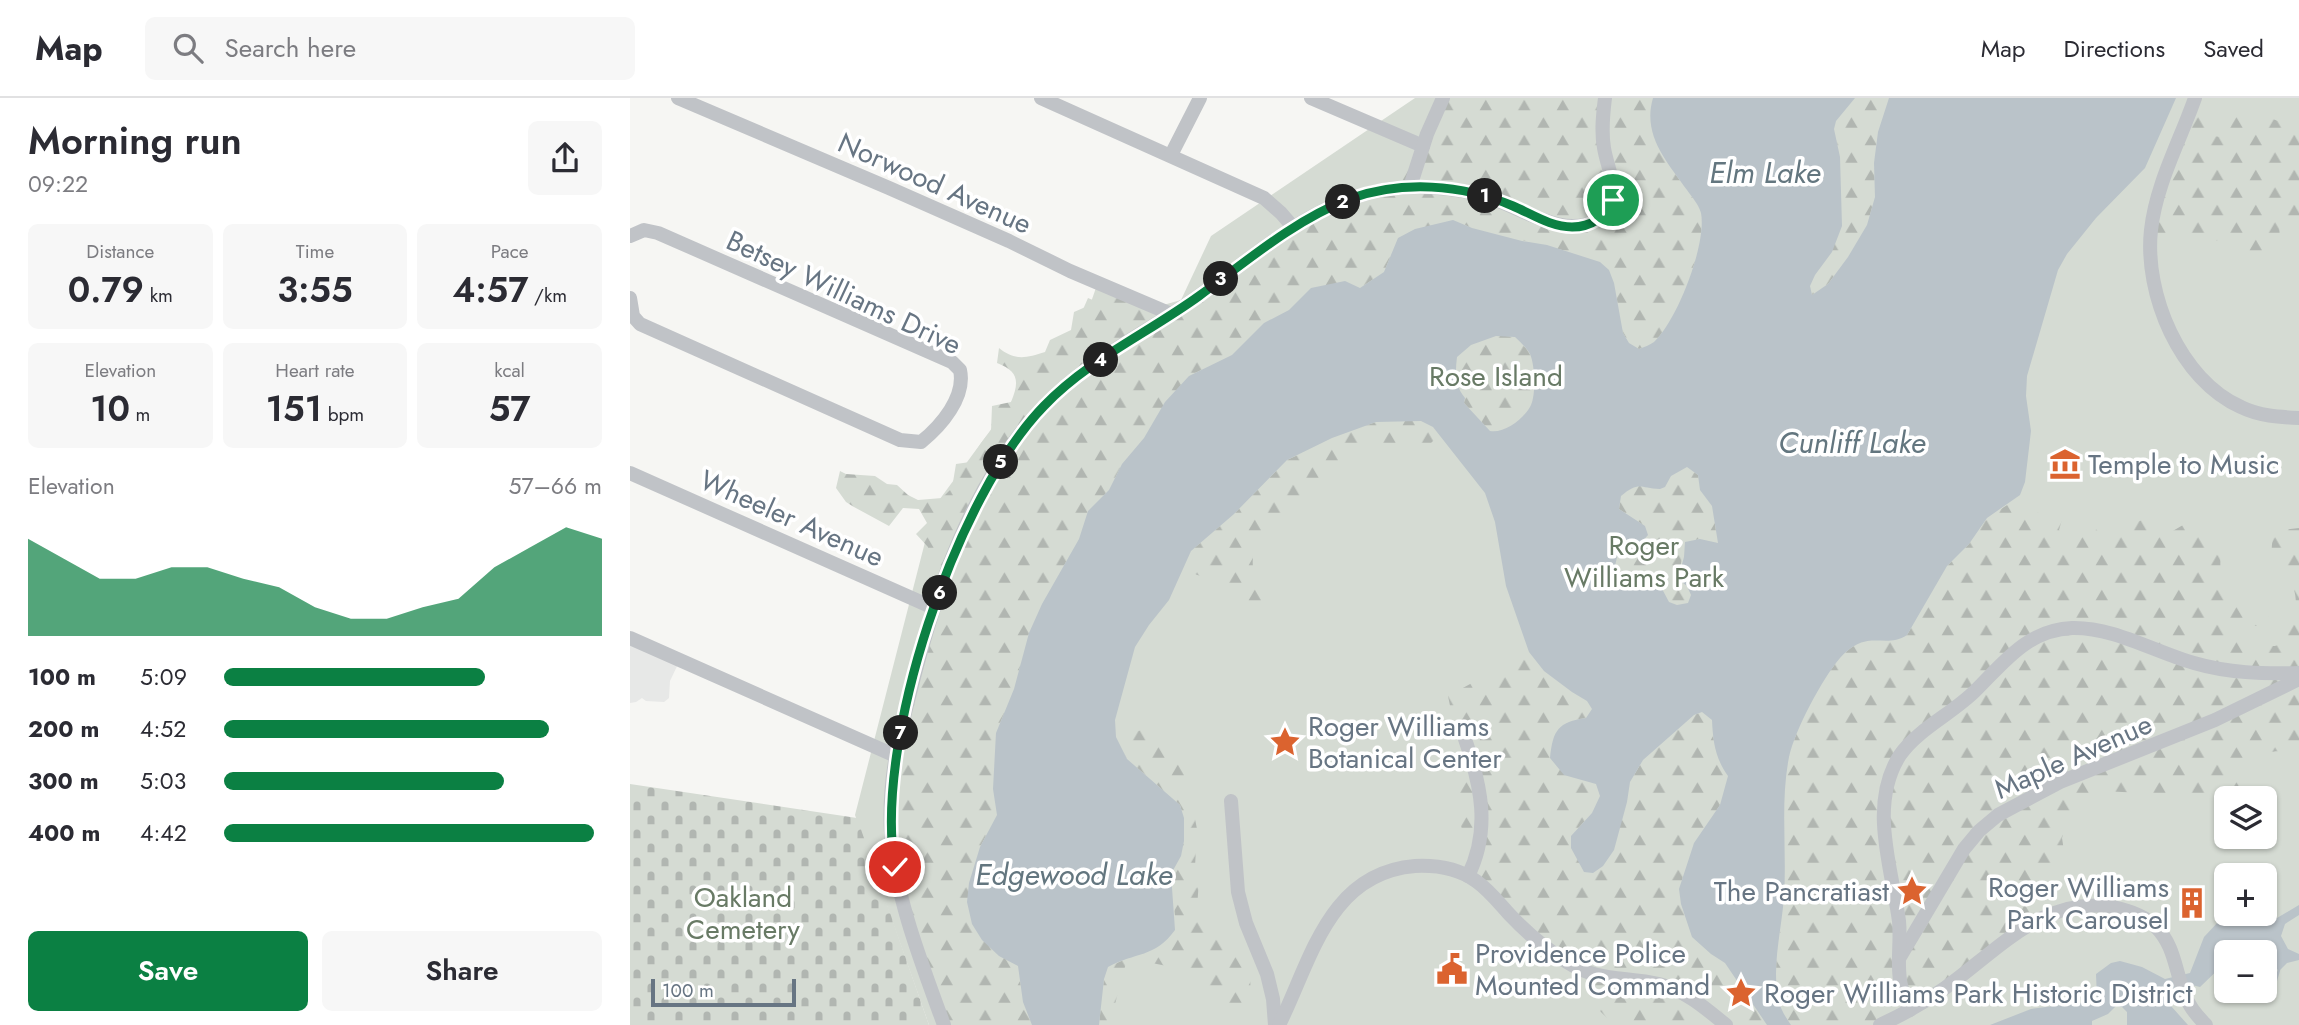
<!DOCTYPE html>
<html lang="en">
<head>
<meta charset="utf-8">
<style>
	:root { --surface:#fff; --page:#f7f7f7; --text:#2b2b33; --muted:#7c7c81; --line:#e1e1e2; --accent:#0b8043 }
	body { margin:0; font-family:Jost,sans-serif; background:var(--page); color:var(--text); height:100vh; display:flex; flex-direction:column; font-size:26px; white-space:nowrap }
	* { box-sizing:border-box; margin:0 }
	p { font-size:23px; color:var(--muted) }
	.icon { flex:none; width:38px; height:38px; fill:none; stroke:currentColor; stroke-width:2; stroke-linecap:round; stroke-linejoin:round }
	.map { position:relative; flex:1; overflow:hidden }
	.panel { display:flex; flex-direction:column; background:var(--surface); width:630px }
	.panel>* { flex:none }
	.controls { position:absolute; left:1584px; top:688px; display:grid; gap:14px }
	.controls a { display:grid; place-items:center; width:63px; height:63px; border-radius:10px; background:var(--surface); box-shadow:0 2px 5px #0004; font-size:35px }
	.scale { position:absolute; left:21px; bottom:18px; width:145px; box-sizing:border-box; padding-left:7px; border:4px solid #677583; border-top:0; font-size:19px; line-height:24px; white-space:nowrap; color:#677583; -webkit-text-stroke:5px #fff; paint-order:stroke }
	.pin { position:absolute; display:grid; place-items:center; width:60px; height:60px; color:#fff; margin:-30px; border:4px solid #fff; border-radius:50%; box-shadow:0 2px 7px #0007 }
	.km { position:absolute; width:35px; height:35px; margin:-18px; border-radius:50%; background:#222; color:#fff; font-size:19px; line-height:35px; text-align:center }
	.round { display:grid; place-items:center; flex:none; width:74px; height:74px; border-radius:10px; background:var(--page) }
	.summary { display:flex; align-items:center; justify-content:space-between; height:119px; padding:0 28px }
	h1 { font-size:38px; font-weight:600; line-height:52px }
	.figures { display:grid; grid-template-columns:repeat(3,1fr); gap:10px; height:119px; padding:7px 28px }
	.figures div { display:grid; align-content:center; border-radius:10px; background:var(--page); text-align:center }
	.figures b { font-size:35px; font-weight:600 }
	.figures small { font-size:19px; font-weight:400 }
	.figures p { font-size:19px }
	.chart { height:196px; padding:14px 28px }
	.chart p { display:flex; justify-content:space-between }
	.chart svg { width:100%; height:126px; margin-top:7px; fill:var(--accent); opacity:.7 }
	.button { display:flex; gap:14px; margin-top:auto; padding:14px 28px }
	.button a { flex:1; height:80px; border-radius:10px; background:var(--accent); color:#fff; font-size:28px; font-weight:600; line-height:80px; text-align:center }
	.button a+a { background:var(--page); color:var(--text) }
	ul { padding:0 28px; list-style:none; font-size:23px }
	li { display:grid; grid-template-columns:112px 84px 1fr; align-items:center; height:52px }
	li i { height:18px; border-radius:9px; background:var(--accent) }
	header { display:flex; align-items:center; gap:42px; box-sizing:border-box; height:98px; padding:0 35px; background:var(--surface); border-bottom:2px solid var(--line) }
	header strong { font-size:33px }
	nav { display:flex; gap:38px; margin-inline-start:auto; font-size:24px }
	.search { width:490px; height:63px; background:var(--page); display:flex; align-items:center; gap:18px; box-sizing:border-box; padding:0 24px; border-radius:10px; color:var(--muted); font-size:26px }
	main { display:flex; flex:1; min-height:0 }
	.map>svg:first-child { display:block }
	.built { fill:#e7e8e7 }
	.green { fill:#d5dbd3; fill-rule:evenodd }
	.forest { fill:url(#forest-firs) }
	.cemetery { fill:url(#cemetery-stones) }
	.water { fill:#bac3c9; fill-rule:evenodd }
	.lines { fill:none; stroke-linecap:round; stroke-linejoin:round }
	.stream { stroke:#bac3c9; stroke-width:2.5 }
	.minor { stroke:#c0c3c7; stroke-width:14 }
	.route-casing { stroke:#fff; stroke-width:14 }
	.route { stroke:#0b8043; stroke-width:9 }
	.labels { text-anchor:middle; stroke-width:7; stroke-linejoin:round; paint-order:stroke }
	.street-label { font-size:28px; fill:#677583; stroke:#fff }
	.park-label { font-size:28px; fill:#687a65; stroke:#fff }
	.poi-label { font-size:28px; fill:#677583; stroke:#fff; text-anchor:start }
	.water-label { font-size:30px; font-style:italic; fill:#63767f; stroke:#fff }
</style>
</head>
<body>
<header>
<strong>Map</strong>
<div class="search"><svg class="icon" aria-label="search" viewBox="0 0 24 24"><circle cx="10" cy="10" r="6"/><path d="M15 15l6 6"/></svg>Search here</div>
<nav><a>Map</a><a>Directions</a><a>Saved</a></nav>
</header>
<main>
<section class="panel">
<div class="summary"><div><h1>Morning run</h1><p>09:22</p></div><a class="round"><svg class="icon" aria-label="share" viewBox="0 0 24 24"><path d="M12 15V3M7 8l5-5 5 5M5 13v7h14v-7"/></svg></a></div>
<div class="figures">
<div><p>Distance</p><b>0.79<small> km</small></b></div>
<div><p>Time</p><b>3:55</b></div>
<div><p>Pace</p><b>4:57<small> /km</small></b></div>
</div>
<div class="figures">
<div><p>Elevation</p><b>10<small> m</small></b></div>
<div><p>Heart rate</p><b>151<small> bpm</small></b></div>
<div><p>kcal</p><b>57</b></div>
</div>
<div class="chart"><p><span>Elevation</span>57–66 m</p>
<svg viewBox="0 0 160 44" preserveAspectRatio="none"><path d="M0 44V10L10 17L20 24L30 24L40 20L50 20L60 24L70 27L80 34L90 38L100 38L110 34L120 31L130 20L140 13L150 6L160 10V44z"/></svg>
</div>
<ul>
<li><b>100 m</b>5:09<i style="width:69%"></i></li>
<li><b>200 m</b>4:52<i style="width:86%"></i></li>
<li><b>300 m</b>5:03<i style="width:74%"></i></li>
<li><b>400 m</b>4:42<i style="width:98%"></i></li>
</ul>
<div class="button"><a>Save</a><a>Share</a></div>
</section>
<div class="map">
<svg width="1669" height="927" viewBox="0 0 1669 927">
	<defs>
		<pattern id="forest-firs" width="22" height="20" patternUnits="userSpaceOnUse" patternTransform="scale(1.75)"><rect width="22" height="20" fill="#d5dbd3"/><path d="M5 1l3.5 6h-7zM16 11l3.5 6h-7z" fill="#b1b6b1"/></pattern>
		<pattern id="cemetery-stones" width="16" height="16" patternUnits="userSpaceOnUse" patternTransform="scale(1.75)"><rect width="16" height="16" fill="#d5dbd3"/><path d="M2 7V4a2 2 0 0 1 4 0v3zM10 15v-3a2 2 0 0 1 4 0v3z" fill="#b1b6b1"/></pattern>
	</defs>
	<rect width="100%" height="100%" fill="#f6f6f3"/>
	<path class="built" d="M 0,540 L 49,564 L 40,583 L 39,600 L 34,604 L 16,603 L 12,600 L 6,604 L 0,605 Z"/>
	<path class="green" d="M 785,0 L 1669,0 L 1669,927 L 299,927 L 225,717 L 304,409 L 415,258 L 430,264 L 458,200 L 498,217 L 551,202 L 581,138 ZM 1596,700 L 1634,700 L 1634,738 L 1596,738 ZM 1596,777 L 1634,777 L 1634,816 L 1596,816 ZM 1596,854 L 1634,854 L 1634,892 L 1596,892 Z"/>
	<g class="forest">
		<path d="M 808,0 L 1023,0 C 1012,37 1037,64 1057,92 C 1062,99 1069,107 1071,115 C 1077,146 1047,223 1024,244 C 1020,247 1014,249 1009,251 L 999,245 L 993,235 L 984,185 L 957,158 L 842,130 L 823,122 L 772,136 L 768,140 L 754,174 L 730,190 L 681,190 L 659,212 L 634,225 L 601,257 L 559,278 L 536,304 L 514,340 L 492,366 L 479,392 L 458,414 L 449,441 L 412,506 L 399,535 L 384,591 L 366,635 L 363,691 L 367,717 L 350,749 L 339,785 L 369,857 L 388,868 L 393,904 L 402,927 L 318,927 L 286,837 L 264,753 L 268,658 L 319,473 L 299,463 L 298,449 L 286,436 L 297,425 L 289,411 L 273,410 L 259,428 L 224,409 L 216,404 L 206,390 L 210,373 L 216,376 L 245,378 L 257,386 L 267,387 L 278,397 L 288,402 L 312,400 L 322,390 L 326,366 L 340,364 C 344,354 354,340 361,333 L 362,308 L 381,304 C 390,283 388,273 367,265 L 369,250 C 385,263 396,260 415,254 L 420,242 L 441,232 L 444,214 L 460,207 L 468,184 L 539,216 L 648,141 L 750,88 L 779,63 Z"/>
		<path d="M 1225,0 L 1259,0 L 1248,34 L 1244,65 L 1245,99 L 1237,127 L 1218,159 L 1198,186 L 1182,197 L 1180,188 L 1185,177 L 1202,154 L 1210,59 L 1204,31 L 1206,23 Z"/>
		<path d="M 1553,12 L 1578,17 L 1584,38 L 1596,40 L 1605,17 L 1640,20 L 1669,31 L 1669,130 L 1663,121 L 1654,119 L 1649,123 L 1650,144 L 1633,158 L 1622,156 L 1604,138 L 1581,144 L 1549,140 L 1542,146 L 1538,154 L 1518,153 L 1532,70 Z"/>
		<path d="M 866,237 L 885,239 C 889,244 897,250 900,256 C 906,268 906,294 901,307 C 895,319 874,336 860,333 L 834,305 L 835,300 C 825,288 825,275 827,260 L 841,247 Z"/>
		<path d="M 772,322 C 788,323 799,324 809,337 L 799,347 L 784,349 L 762,346 L 740,349 L 727,354 L 702,383 L 667,404 L 627,437 C 618,469 624,484 637,513 L 621,529 C 620,503 575,475 552,473 L 561,453 L 604,416 L 657,362 L 723,332 L 746,324 Z"/>
		<path d="M 1057,369 L 1068,377 L 1070,392 L 1082,408 L 1088,446 L 1070,441 L 1055,444 L 1048,481 L 1057,488 L 1061,497 L 1058,505 L 1047,507 L 1039,505 L 1030,487 L 1005,486 L 987,481 L 985,468 L 988,455 L 1010,446 L 1015,428 L 989,411 L 991,398 L 1007,387 L 1025,391 L 1035,389 L 1041,378 Z"/>
		<path d="M 1385,402 L 1381,413 L 1384,418 L 1392,421 L 1406,414 L 1418,419 L 1433,418 L 1429,432 L 1433,437 L 1440,438 L 1455,428 L 1462,427 L 1477,443 L 1483,444 C 1492,435 1506,418 1521,423 C 1528,425 1534,431 1541,434 L 1553,427 L 1584,445 L 1591,446 C 1591,456 1589,470 1592,479 C 1598,500 1624,504 1639,517 L 1635,528 L 1618,528 L 1614,531 L 1614,537 C 1622,543 1634,549 1645,548 C 1652,547 1657,539 1659,533 C 1668,512 1669,495 1657,477 C 1653,472 1645,466 1643,460 C 1640,452 1643,441 1644,433 L 1669,430 L 1669,658 C 1652,651 1641,652 1624,660 L 1617,676 L 1614,690 L 1610,692 L 1607,700 L 1473,693 L 1456,700 L 1453,706 L 1442,710 L 1432,740 L 1434,753 C 1418,771 1420,790 1425,811 L 1266,915 L 1234,927 L 1161,927 C 1154,917 1148,907 1147,893 C 1143,862 1152,829 1154,798 C 1157,752 1150,704 1159,659 C 1165,632 1192,581 1210,560 C 1238,529 1254,552 1277,537 L 1317,468 L 1339,446 L 1357,420 Z"/>
		<path d="M 899,554 C 909,567 918,578 931,587 C 943,595 955,599 962,612 L 956,620 L 943,622 L 934,677 L 966,686 L 970,698 L 962,715 L 941,738 L 989,727 L 997,704 L 1000,684 L 1013,662 L 1064,617 L 1072,614 L 1082,622 C 1083,643 1085,660 1098,678 L 1090,707 L 1064,745 L 1049,791 L 1051,806 L 1062,839 L 1081,856 L 1095,865 L 1137,927 L 984,927 L 963,906 L 962,876 L 946,869 L 848,786 L 824,704 L 824,627 L 818,598 Z"/>
		<path d="M 515,631 L 521,642 L 552,655 L 567,731 L 565,769 L 569,781 L 567,811 L 569,822 L 577,833 L 604,853 L 613,865 L 620,878 L 621,900 L 608,908 C 586,901 587,898 570,885 C 546,868 525,863 496,865 L 485,906 L 482,927 L 469,927 L 474,881 L 478,869 L 505,857 L 545,818 L 541,776 L 551,758 L 554,720 L 550,707 L 497,661 L 486,639 Z"/>
	</g>
	<path class="cemetery" d="M 0,686 L 227,720 L 299,927 L 0,927 Z"/>
	<g class="water">
		<path d="M 1023,0 L 1225,0 L 1206,23 L 1204,31 L 1210,59 L 1212,128 L 1202,154 L 1185,177 L 1180,188 L 1182,197 L 1198,186 L 1218,159 L 1237,127 L 1245,99 L 1244,65 L 1248,34 L 1259,0 L 1546,0 L 1515,70 L 1466,120 L 1437,156 L 1428,172 L 1397,278 L 1396,298 L 1401,333 L 1395,384 L 1390,397 L 1357,420 L 1339,446 L 1317,468 L 1277,537 C 1254,552 1238,529 1210,560 C 1192,581 1165,632 1159,659 C 1150,705 1157,752 1154,798 C 1152,829 1143,862 1147,893 C 1148,907 1154,917 1161,927 L 1137,927 L 1095,865 L 1081,856 L 1062,839 L 1051,806 L 1049,791 L 1064,745 L 1090,707 L 1098,678 C 1085,660 1083,643 1082,622 L 1072,614 L 1064,617 L 1013,662 L 1000,684 L 997,704 L 984,752 L 973,768 L 963,775 L 954,774 L 941,750 L 941,738 L 962,715 L 970,698 L 966,686 L 934,677 L 920,660 C 923,632 928,624 956,620 L 962,611 L 957,603 L 942,594 L 914,573 L 899,554 L 876,488 L 865,424 L 855,395 L 803,329 L 791,323 L 746,324 L 702,340 L 657,362 L 604,416 L 561,453 L 539,502 L 519,527 L 505,549 L 485,622 L 486,639 L 497,661 L 550,707 L 554,720 L 554,743 L 551,758 L 541,776 L 545,832 C 525,860 505,854 478,869 L 474,881 L 469,927 L 402,927 L 393,904 L 388,868 L 369,858 L 352,842 L 342,826 L 337,804 L 339,785 L 350,749 L 367,717 L 363,691 L 366,635 L 384,591 L 399,535 L 412,506 L 449,441 L 458,413 L 479,392 L 492,366 L 514,340 L 535,304 L 559,278 L 602,257 L 634,225 L 659,212 L 681,190 L 715,183 L 730,190 L 754,174 L 768,140 L 785,131 L 823,122 L 842,130 L 892,143 L 917,147 L 970,164 L 979,172 L 984,185 L 993,235 L 999,245 L 1009,251 C 1014,249 1020,247 1024,244 C 1047,223 1077,146 1071,115 C 1069,107 1062,99 1057,92 C 1037,64 1012,37 1023,0 ZM 866,238 L 885,239 C 890,244 897,250 900,256 C 905,267 906,296 901,307 C 895,320 874,336 860,333 L 834,305 L 835,300 C 825,288 825,275 827,259 L 841,247 ZM 1057,369 L 1068,377 L 1070,392 L 1082,408 L 1088,445 L 1070,441 L 1055,444 L 1054,459 L 1048,481 L 1057,488 L 1061,497 L 1058,505 L 1047,507 L 1039,504 L 1030,487 L 1005,486 L 987,481 L 985,468 L 988,455 L 1010,446 L 1018,437 L 1015,428 L 989,411 L 991,398 C 1009,383 1009,390 1030,391 L 1035,389 L 1041,378 Z"/>
		<path d="M 1669,807 L 1669,817 L 1655,826 L 1651,838 L 1658,851 L 1669,856 L 1669,862 L 1657,865 L 1650,872 L 1639,870 L 1634,854 L 1596,854 L 1596,864 L 1570,889 L 1562,887 L 1538,895 L 1541,908 L 1558,927 L 1497,927 L 1497,914 L 1492,909 L 1486,908 L 1478,916 L 1462,923 L 1462,927 L 1360,927 L 1401,911 L 1464,903 L 1467,901 L 1466,876 L 1481,865 L 1490,863 L 1512,869 L 1535,881 L 1560,875 L 1574,839 L 1589,823 L 1603,821 L 1647,820 Z"/>
	</g>
	<g class="lines">
		<path class="stream" d="M 1644,889 L 1649,872"/>
		<g class="minor">
			<path d="M 48,0 L 259,90 L 379,143 L 440,173 L 541,216"/>
			<path d="M 411,0 L 634,100 L 651,115 L 663,129"/>
			<path d="M 681,0 L 793,48"/>
			<path d="M 1565,0 C 1550,43 1526,86 1521,132 C 1514,196 1550,282 1611,309 C 1629,318 1649,319 1669,320"/>
			<path d="M 541,57 L 570,0"/>
			<path d="M 780,89 L 797,36 L 813,0"/>
			<path d="M 0,138 L 14,132 L 28,135 L 322,264 L 330,272 C 336,299 311,328 291,344 L 270,342 L 10,226 L 3,218 L 0,200"/>
			<path d="M 0,375 L 304,510"/>
			<path d="M 0,540 L 266,658"/>
			<path d="M 835,641 C 851,687 861,732 838,778"/>
			<path d="M 601,703 L 608,794 L 616,825 L 637,876 L 643,901 L 645,927"/>
			<path d="M 1270,859 L 1334,751 L 1349,733 L 1368,717 L 1430,684 L 1585,622 L 1669,581"/>
			<path d="M 1280,912 C 1276,902 1271,892 1270,882 C 1267,862 1271,843 1269,823 C 1262,770 1238,707 1270,657 C 1289,630 1324,615 1347,591 C 1375,563 1398,532 1442,530 C 1484,529 1524,554 1564,565 C 1598,575 1633,576 1669,575"/>
			<path d="M 314,927 C 293,869 264,796 261,735 C 258,687 268,641 280,595 C 304,497 343,380 415,307 C 456,265 511,237 560,204 C 620,163 675,108 748,93 C 781,86 816,89 848,96 C 884,104 933,144 968,121 C 996,103 978,75 974,50 C 971,33 973,16 975,0"/>
			<path d="M 649,927 C 681,863 698,775 785,768 C 806,767 829,771 846,783 C 859,792 869,805 880,817 C 897,835 916,851 937,864 C 968,884 995,878 1029,886 C 1056,893 1074,909 1096,927"/>
			<path d="M 1250,927 C 1272,917 1295,904 1315,890 C 1366,854 1413,797 1483,809 C 1498,812 1514,817 1526,829 C 1545,848 1545,873 1555,897 C 1559,909 1567,918 1576,927"/>
		</g>
	</g>
	<g class="lines">
		<defs>
			<path id="route" d="M 265,769 C 243,645 326,398 414,308 C 458,262 518,235 569,198 C 617,163 663,123 719,101 C 772,82 832,86 883,108 C 902,116 921,129 942,129 C 961,129 976,119 983,102"/>
		</defs>
		<use href="#route" class="route-casing"/>
		<use href="#route" class="route"/>
	</g>
	<defs>
		<symbol id="museum-bare" viewBox="-9 -9 18 18"><path d="M0-6L6-3V-2H-6V-3ZM-5-1h2V3h-2ZM-1-1h2V3h-2ZM3-1h2V3H3ZM-6 4H6V6H-6Z" fill="#db632f" stroke="#fff" stroke-width="2.5" paint-order="stroke"/></symbol>
		<symbol id="sight-bare" viewBox="-9 -9 18 18"><path d="M0-6L1.8-2.2L6-1.7L2.9 1.2L3.7 5.4L0 3.3L-3.7 5.4L-2.9 1.2L-6-1.7L-1.8-2.2Z" fill="#db632f" stroke="#fff" stroke-width="2.5" paint-order="stroke"/></symbol>
		<symbol id="building-bare" viewBox="-9 -9 18 18"><path d="M-4-6H4V6H1V3H-1V6H-4ZM-2.5-4.3h1.7v1.8h-1.7ZM.8-4.3h1.7v1.8H.8ZM-2.5-1h1.7V.8h-1.7ZM.8-1h1.7V.8H.8Z" fill="#db632f" stroke="#fff" stroke-width="2.5" paint-order="stroke"/></symbol>
		<symbol id="civic-bare" viewBox="-9 -9 18 18"><path d="M-.6-6.5H3V-4.5H.6V-3L4-1V1h2V6H-6V1h2V-1L-.6-3ZM-1.2 2.5V6h2.4V2.5Z" fill="#db632f" stroke="#fff" stroke-width="2.5" paint-order="stroke"/></symbol>
	</defs>
	<g fill-rule="evenodd">
		<use href="#museum-bare" x="1413" y="344" width="44" height="44"/>
		<use href="#sight-bare" x="633" y="622" width="44" height="44"/>
		<use href="#sight-bare" x="1260" y="771" width="44" height="44"/>
		<use href="#building-bare" x="1540" y="783" width="44" height="44"/>
		<use href="#civic-bare" x="800" y="849" width="44" height="44"/>
		<use href="#sight-bare" x="1089" y="873" width="44" height="44"/>
	</g>
	<g class="labels">
		<g class="street-label">
			<text transform="translate(305 85) rotate(24)" y="10">Norwood Avenue</text>
			<text transform="translate(214 194) rotate(25)" y="10">Betsey Williams Drive</text>
			<text transform="translate(162 420) rotate(24)" y="10">Wheeler Avenue</text>
			<text transform="translate(1443 658) rotate(-24)" y="10">Maple Avenue</text>
		</g>
		<g class="park-label">
			<text x="866" y="288">Rose Island</text>
			<text x="1014" y="457">Roger<tspan x="1014" dy="32">Williams Park</tspan></text>
			<text x="113" y="809">Oakland<tspan x="113" dy="32">Cemetery</tspan></text>
		</g>
		<g class="poi-label">
			<text x="1458" y="376">Temple to Music</text>
			<text x="678" y="638">Roger Williams<tspan x="678" dy="32">Botanical Center</tspan></text>
			<text x="1539" y="799" text-anchor="end">Roger Williams<tspan x="1539" dy="32">Park Carousel</tspan></text>
			<text x="1259" y="803" text-anchor="end">The Pancratiast</text>
			<text x="845" y="865">Providence Police<tspan x="845" dy="32">Mounted Command</tspan></text>
			<text x="1134" y="905">Roger Williams Park Historic District</text>
		</g>
		<g class="water-label">
			<text x="1135" y="85">Elm Lake</text>
			<text x="1222" y="355">Cunliff Lake</text>
			<text x="444" y="787">Edgewood Lake</text>
		</g>
	</g>
</svg>
<div class="controls">
<a><svg class="icon" aria-label="layers" viewBox="0 0 24 24"><path d="M12 4l9 5-9 5-9-5zM3 14l9 5 9-5"/></svg></a>
<a>+</a>
<a>−</a>
</div>
<div class="scale">100 m</div>
<div class="pin" style="left:983px;top:102px;background:#1e9e55"><svg class="icon" aria-label="arrive" viewBox="0 0 24 24"><path d="M6 21V4h12l-3 4 3 4H6"/></svg></div>
<div class="pin" style="left:265px;top:769px;background:#d93025"><svg class="icon" aria-label="check" viewBox="0 0 24 24"><path d="M5 12l5 5 9-10"/></svg></div>
<b class="km" style="left:855px;top:98px">1</b>
<b class="km" style="left:713px;top:104px">2</b>
<b class="km" style="left:591px;top:181px">3</b>
<b class="km" style="left:471px;top:262px">4</b>
<b class="km" style="left:371px;top:364px">5</b>
<b class="km" style="left:310px;top:495px">6</b>
<b class="km" style="left:271px;top:635px">7</b>
</div>
</main>
</body>
</html>
